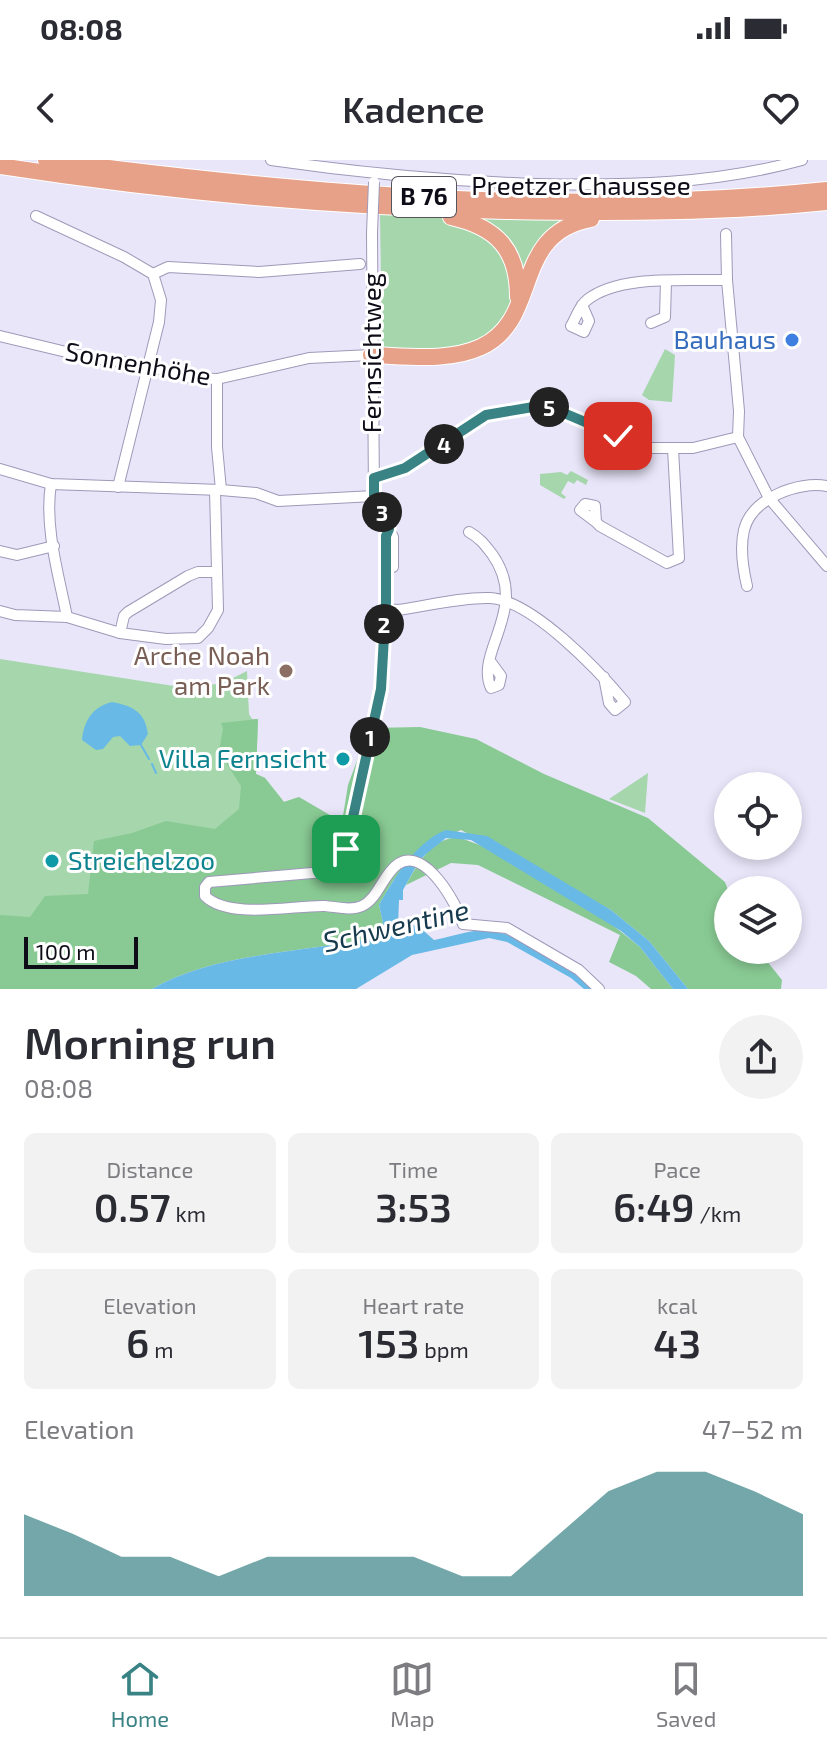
<!DOCTYPE html>
<html lang="en">
<head>
<meta charset="utf-8">
<style>
	:root { --surface:#fff; --page:#f2f2f3; --text:#2b2b33; --muted:#7c7c81; --line:#e1e1e2; --accent:#3a8385 }
	body { margin:0; font-family:"Exo 2",sans-serif; background:var(--page); color:var(--text); height:100vh; display:flex; flex-direction:column; font-size:30px; white-space:nowrap }
	* { box-sizing:border-box; margin:0 }
	p { font-size:26px; color:var(--muted) }
	.icon { flex:none; width:44px; height:44px; fill:none; stroke:currentColor; stroke-width:2; stroke-linecap:round; stroke-linejoin:round }
	.map { position:relative; height:829px; overflow:hidden }
	.details { display:flex; flex-direction:column; background:var(--surface); flex:1 }
	.details>* { flex:none }
	.fabs { position:absolute; left:714px; top:612px; display:grid; gap:16px }
	.fabs a { display:grid; place-items:center; width:88px; height:88px; border-radius:50%; background:var(--surface); box-shadow:0 4px 12px #0003; font-size:40px }
	.scale { position:absolute; left:24px; bottom:20px; width:114px; box-sizing:border-box; padding-left:8px; border:4px solid #0e0c17; border-top:0; font-size:22px; line-height:28px; white-space:nowrap; color:#0e0c17; -webkit-text-stroke:6px #fff; paint-order:stroke }
	.pin { position:absolute; display:grid; place-items:center; width:68px; height:68px; color:#fff; margin:-34px; border-radius:16px; box-shadow:0 4px 12px #0006 }
	.km { position:absolute; width:40px; height:40px; margin:-20px; border-radius:50%; background:#222; color:#fff; font-size:22px; line-height:40px; text-align:center }
	.round { display:grid; place-items:center; flex:none; width:84px; height:84px; border-radius:42px; background:var(--page) }
	.head { display:flex; align-items:center; justify-content:space-between; height:136px; padding:0 24px }
	h1 { font-size:44px; font-weight:600; line-height:60px }
	.figures { display:grid; grid-template-columns:repeat(3,1fr); gap:12px; height:136px; padding:8px 24px }
	.figures div { display:grid; align-content:center; border-radius:12px; background:var(--page); text-align:center }
	.figures b { font-size:40px; font-weight:600 }
	.figures small { font-size:22px; font-weight:400 }
	.figures p { font-size:22px }
	.chart { height:224px; padding:16px 24px }
	.chart p { display:flex; justify-content:space-between }
	.chart svg { width:100%; height:144px; margin-top:8px; fill:var(--accent); opacity:.7 }
	.status { display:flex; justify-content:space-between; align-items:center; height:56px; padding:0 40px; background:var(--surface); direction:ltr }
	.status svg { height:22px; fill:currentColor }
	header { display:flex; justify-content:space-between; align-items:center; height:104px; padding:0 24px; background:var(--surface); font-size:36px; font-weight:600 }
	.dock { display:flex; justify-content:space-around; align-items:center; height:112px; border-top:2px solid var(--line); background:var(--surface); font-size:22px; color:var(--muted) }
	.dock a { display:grid; justify-items:center; gap:4px }
	.dock .on { color:var(--accent) }
	.map>svg:first-child { display:block }
	.green { fill:#a5d6ac }
	.forest { fill:#89ca94 }
	.water { fill:#68b9e6 }
	.lines { fill:none; stroke-linecap:round; stroke-linejoin:round }
	.stream { stroke:#68b9e6; stroke-width:2 }
	.minor-casing { stroke:#9e99b8; stroke-width:12 }
	.highway-casing { stroke:#fff; stroke-width:18 }
	.minor { stroke:#fff; stroke-width:10 }
	.highway { stroke:#e7a188; stroke-width:16 }
	.minor-bridge-casing { stroke:#9e99b8; stroke-width:12; stroke-linecap:butt }
	.minor-bridge { stroke:#fff; stroke-width:10 }
	.route-casing { stroke:#fff; stroke-width:16 }
	.route { stroke:#3a8385; stroke-width:10 }
	.shop-dot { fill:#3f7fe0; stroke:#fff; stroke-width:3 }
	.education-dot { fill:#8d6e63; stroke:#fff; stroke-width:3 }
	.culture-dot { fill:#0f9aa8; stroke:#fff; stroke-width:3 }
	.labels { text-anchor:middle; stroke-width:6; stroke-linejoin:round; paint-order:stroke }
	.shield { fill:#fff; stroke:#56555d; stroke-width:2 }
	.shield-label { font-size:24px; font-weight:bold; fill:#0e0c17 }
	.street-label { font-size:26px; fill:#0e0c17; stroke:#fff }
	.shop-label { font-size:26px; fill:#366cbe; stroke:#fff; text-anchor:end }
	.education-label { font-size:26px; fill:#785e54; stroke:#fff; text-anchor:end }
	.culture-label { font-size:26px; fill:#0d838f; stroke:#fff; text-anchor:end }
	.water-label { font-size:28px; font-style:italic; fill:#173b4e; stroke:#fff }
</style>
</head>
<body>
<div class="status"><b>08:08</b><svg viewBox="0 0 49 12"><path d="M0 12V9h3v3zM5 12V6h3v6zM10 12V3h3v9zM15 12V0h3v12zM26 1h20v11H26zM47 4h2v5h-2z"/></svg></div>
<header><svg class="icon" aria-label="back" viewBox="0 0 24 24"><path d="M15 5l-7 7 7 7"/></svg>Kadence<svg class="icon" aria-label="heart" viewBox="0 0 24 24"><path d="M12 20l-8-8c-3-5 5-10 8-4 3-6 11-1 8 4z"/></svg></header>
<div class="map">
<svg width="827" height="829" viewBox="0 0 827 829">
	<rect width="100%" height="100%" fill="#e9e6fa"/>
	<g class="green">
		<path d="M 380,54 C 403,55 445,55 466,63 C 473,66 501,86 505,92 C 522,125 512,164 479,182 C 452,197 412,190 382,190 Z"/>
		<path d="M 474,57 L 567,60 L 521,116 Z"/>
		<path d="M 665,189 L 675,195 L 672,242 L 649,240 L 642,235 Z"/>
		<path d="M 571,311 L 588,320 L 586,325 L 577,320 L 574,324 L 568,321 L 561,333 L 566,337 L 564,339 L 540,325 L 540,314 L 561,312 L 567,315 Z"/>
		<path d="M 0,499 L 174,526 L 221,524 L 247,511 L 249,554 L 252,559 L 258,559 L 256,614 L 265,618 L 284,642 L 299,637 L 0,829 Z"/>
		<path d="M 648,613 L 645,653 L 609,639 Z"/>
	</g>
	<g class="forest">
		<path d="M 258,559 L 256,614 L 265,618 L 284,642 L 299,637 L 342,662 L 348,625 L 369,568 L 420,567 L 476,579 L 544,614 L 648,658 L 725,722 L 728,730 L 728,790 L 758,790 L 782,820 L 781,829 L 688,829 L 649,781 L 611,750 L 461,670 L 421,687 L 393,721 L 379,745 L 384,767 L 377,777 C 305,793 216,792 152,829 L 0,829 L 0,755 L 30,757 L 45,736 L 88,734 L 94,681 L 132,673 L 166,661 L 215,669 L 239,649 L 241,626 L 219,592 L 223,568 L 221,563 Z"/>
		<path d="M 458,677 L 482,686 L 605,759 L 640,787 L 673,829 L 651,829 L 636,816 L 609,802 L 620,775 L 478,705 L 451,703 L 406,725 C 418,703 431,679 458,677 Z"/>
	</g>
	<g class="water">
		<path d="M 112,542 C 132,546 145,551 148,574 L 141,585 L 130,586 L 120,576 L 113,577 L 103,589 L 96,590 L 82,580 C 84,561 92,547 112,542 Z"/>
		<path d="M 446,670 L 487,676 L 611,750 L 649,781 L 688,829 L 673,829 L 640,787 L 621,771 L 471,680 L 446,678 L 426,694 L 419,701 L 403,730 L 403,740 L 399,740 L 398,767 L 417,765 L 434,780 C 450,777 467,771 484,770 C 512,769 574,809 595,829 L 584,829 L 571,818 L 507,782 L 489,778 L 412,795 L 356,829 L 152,829 C 216,792 305,793 377,777 L 384,767 L 379,745 C 394,719 415,682 446,670 Z"/>
	</g>
	<g class="lines">
		<g class="stream">
			<path d="M 141,585 L 149,599"/>
			<path d="M 152,604 L 156,613"/>
		</g>
		<defs>
			<g id="minor">
				<path d="M 271,0 C 360,13 448,21 537,24 C 627,26 715,24 802,0"/>
				<path d="M 36,56 L 124,97 L 153,114 L 161,140 L 159,162 L 118,327"/>
				<path d="M 372,73 L 374,336 L 393,377 L 393,407"/>
				<path d="M 726,74 L 727,120"/>
				<path d="M 153,114 L 168,107 L 259,112 L 360,104"/>
				<path d="M 582,145 L 589,161 L 584,172 L 571,166 C 576,158 579,146 587,140 C 619,114 687,121 727,120 L 739,251 L 738,277 L 769,338 L 827,406"/>
				<path d="M 651,163 L 665,157 L 666,121"/>
				<path d="M 0,176 L 83,196 L 149,206 L 191,218 L 217,219 L 309,198 L 371,195"/>
				<path d="M 217,219 L 217,287 L 221,330"/>
				<path d="M 0,309 L 51,324 L 221,330 L 256,333 L 278,341 L 374,336"/>
				<path d="M 374,318 L 405,308 L 486,255 L 545,245 L 646,288 L 693,288 L 738,277"/>
				<path d="M 51,324 C 44,367 59,416 67,457"/>
				<path d="M 596,362 L 580,350 L 585,344 L 595,346 L 596,362 L 600,366 L 667,403 L 679,398 L 673,289"/>
				<path d="M 389,369 L 386,376 L 386,442 L 381,529 L 346,689 L 341,698 L 324,712 L 209,722 L 205,727 L 205,736 C 229,760 294,745 325,746 C 337,747 351,751 362,746 C 378,739 383,714 398,704 C 425,686 457,744 463,764 L 507,768 L 579,810 L 599,829"/>
				<path d="M 469,372 C 480,378 485,385 492,394 C 531,449 474,491 491,528 L 499,525 L 501,516 L 490,501"/>
				<path d="M 0,391 L 17,395 L 54,386"/>
				<path d="M 747,426 C 743,409 740,387 744,370 C 752,338 798,321 827,326"/>
				<path d="M 385,449 L 398,450 C 426,446 462,437 490,438 C 532,440 599,511 625,542 L 615,550 L 609,543 L 604,517"/>
				<path d="M 0,451 L 15,455 L 67,457 L 120,473 L 166,479 L 198,478 L 208,468 L 218,450 L 215,330"/>
				<path d="M 120,473 L 124,456 L 128,452 L 188,416 L 198,412 L 216,412"/>
			</g>
			<g id="highway">
				<path d="M 46,0 C 304,34 567,57 827,30"/>
				<path d="M 0,6 C 167,32 337,47 506,51 C 614,53 720,53 827,42"/>
				<path d="M 451,57 C 497,67 518,90 518,137"/>
				<path d="M 371,195 C 406,196 449,202 481,187 C 542,159 510,74 591,59"/>
			</g>
		</defs>
		<use href="#minor" class="minor-casing"/>
		<use href="#highway" class="highway-casing"/>
		<use href="#minor" class="minor"/>
		<use href="#highway" class="highway"/>
		<defs>
			<path id="minor-bridge" d="M 372,73 L 374,22"/>
		</defs>
		<use href="#minor-bridge" class="minor-bridge-casing"/>
		<use href="#minor-bridge" class="minor-bridge"/>
	</g>
	<g class="lines">
		<defs>
			<path id="route" d="M 346,689 L 381,529 L 386,442 L 386,376 L 389,369 L 374,336 L 374,318 L 405,308 L 486,255 L 545,245 L 618,276"/>
		</defs>
		<use href="#route" class="route-casing"/>
		<use href="#route" class="route"/>
	</g>
	<circle class="shop-dot" cx="792" cy="180" r="8"/>
	<circle class="education-dot" cx="286" cy="511" r="8"/>
	<g class="culture-dot">
		<circle cx="343" cy="599" r="8"/>
		<circle cx="52" cy="701" r="8"/>
	</g>
	<g class="labels">
		<rect class="shield" x="392" y="17" width="64" height="40" rx="6"/>
		<g class="shield-label">
			<text x="424" y="45">B 76</text>
		</g>
		<g class="street-label">
			<text x="581" y="35">Preetzer Chaussee</text>
			<text transform="translate(372 193) rotate(-90)" y="9">Fernsichtweg</text>
			<text transform="translate(138 204) rotate(10)" y="9">Sonnenhöhe</text>
		</g>
		<g class="shop-label">
			<text x="776" y="189">Bauhaus</text>
		</g>
		<g class="education-label">
			<text x="270" y="505">Arche Noah<tspan x="270" dy="30">am Park</tspan></text>
		</g>
		<g class="culture-label">
			<text x="327" y="608">Villa Fernsicht</text>
			<text x="68" y="710" text-anchor="start">Streichelzoo</text>
		</g>
		<g class="water-label">
			<text transform="translate(396 766) rotate(-13)" y="10">Schwentine</text>
		</g>
	</g>
</svg>
<div class="fabs">
<a><svg class="icon" aria-label="locate" viewBox="0 0 24 24"><circle cx="12" cy="12" r="6"/><path d="M12 2v4M12 18v4M2 12h4M18 12h4"/></svg></a>
<a><svg class="icon" aria-label="layers" viewBox="0 0 24 24"><path d="M12 4l9 5-9 5-9-5zM3 14l9 5 9-5"/></svg></a>
</div>
<div class="scale">100 m</div>
<div class="pin" style="left:346px;top:689px;background:#1e9e55"><svg class="icon" aria-label="arrive" viewBox="0 0 24 24"><path d="M6 21V4h12l-3 4 3 4H6"/></svg></div>
<div class="pin" style="left:618px;top:276px;background:#d93025"><svg class="icon" aria-label="check" viewBox="0 0 24 24"><path d="M5 12l5 5 9-10"/></svg></div>
<b class="km" style="left:370px;top:577px">1</b>
<b class="km" style="left:384px;top:464px">2</b>
<b class="km" style="left:382px;top:352px">3</b>
<b class="km" style="left:444px;top:284px">4</b>
<b class="km" style="left:549px;top:247px">5</b>
</div>
<section class="details">
<div class="head"><div><h1>Morning run</h1><p>08:08</p></div><a class="round"><svg class="icon" aria-label="share" viewBox="0 0 24 24"><path d="M12 15V3M7 8l5-5 5 5M5 13v7h14v-7"/></svg></a></div>
<div class="figures">
<div><p>Distance</p><b>0.57<small> km</small></b></div>
<div><p>Time</p><b>3:53</b></div>
<div><p>Pace</p><b>6:49<small> /km</small></b></div>
</div>
<div class="figures">
<div><p>Elevation</p><b>6<small> m</small></b></div>
<div><p>Heart rate</p><b>153<small> bpm</small></b></div>
<div><p>kcal</p><b>43</b></div>
</div>
<div class="chart"><p><span>Elevation</span>47–52 m</p>
<svg viewBox="0 0 160 44" preserveAspectRatio="none"><path d="M0 44V19L10 25L20 32L30 32L40 38L50 32L60 32L70 32L80 32L90 38L100 38L110 25L120 12L130 6L140 6L150 12L160 19V44z"/></svg>
</div>
</section>
<nav class="dock">
<a class="on"><svg class="icon" aria-label="home" viewBox="0 0 24 24"><path d="M3 11l9-7 9 7M6 9v11h12V9"/></svg>Home</a>
<a><svg class="icon" aria-label="map" viewBox="0 0 24 24"><path d="M3 6l6-2 6 2 6-2v14l-6 2-6-2-6 2zM9 4v14M15 6v14"/></svg>Map</a>
<a><svg class="icon" aria-label="saved" viewBox="0 0 24 24"><path d="M7 4h10v16l-5-4-5 4z"/></svg>Saved</a>
</nav>
</body>
</html>
